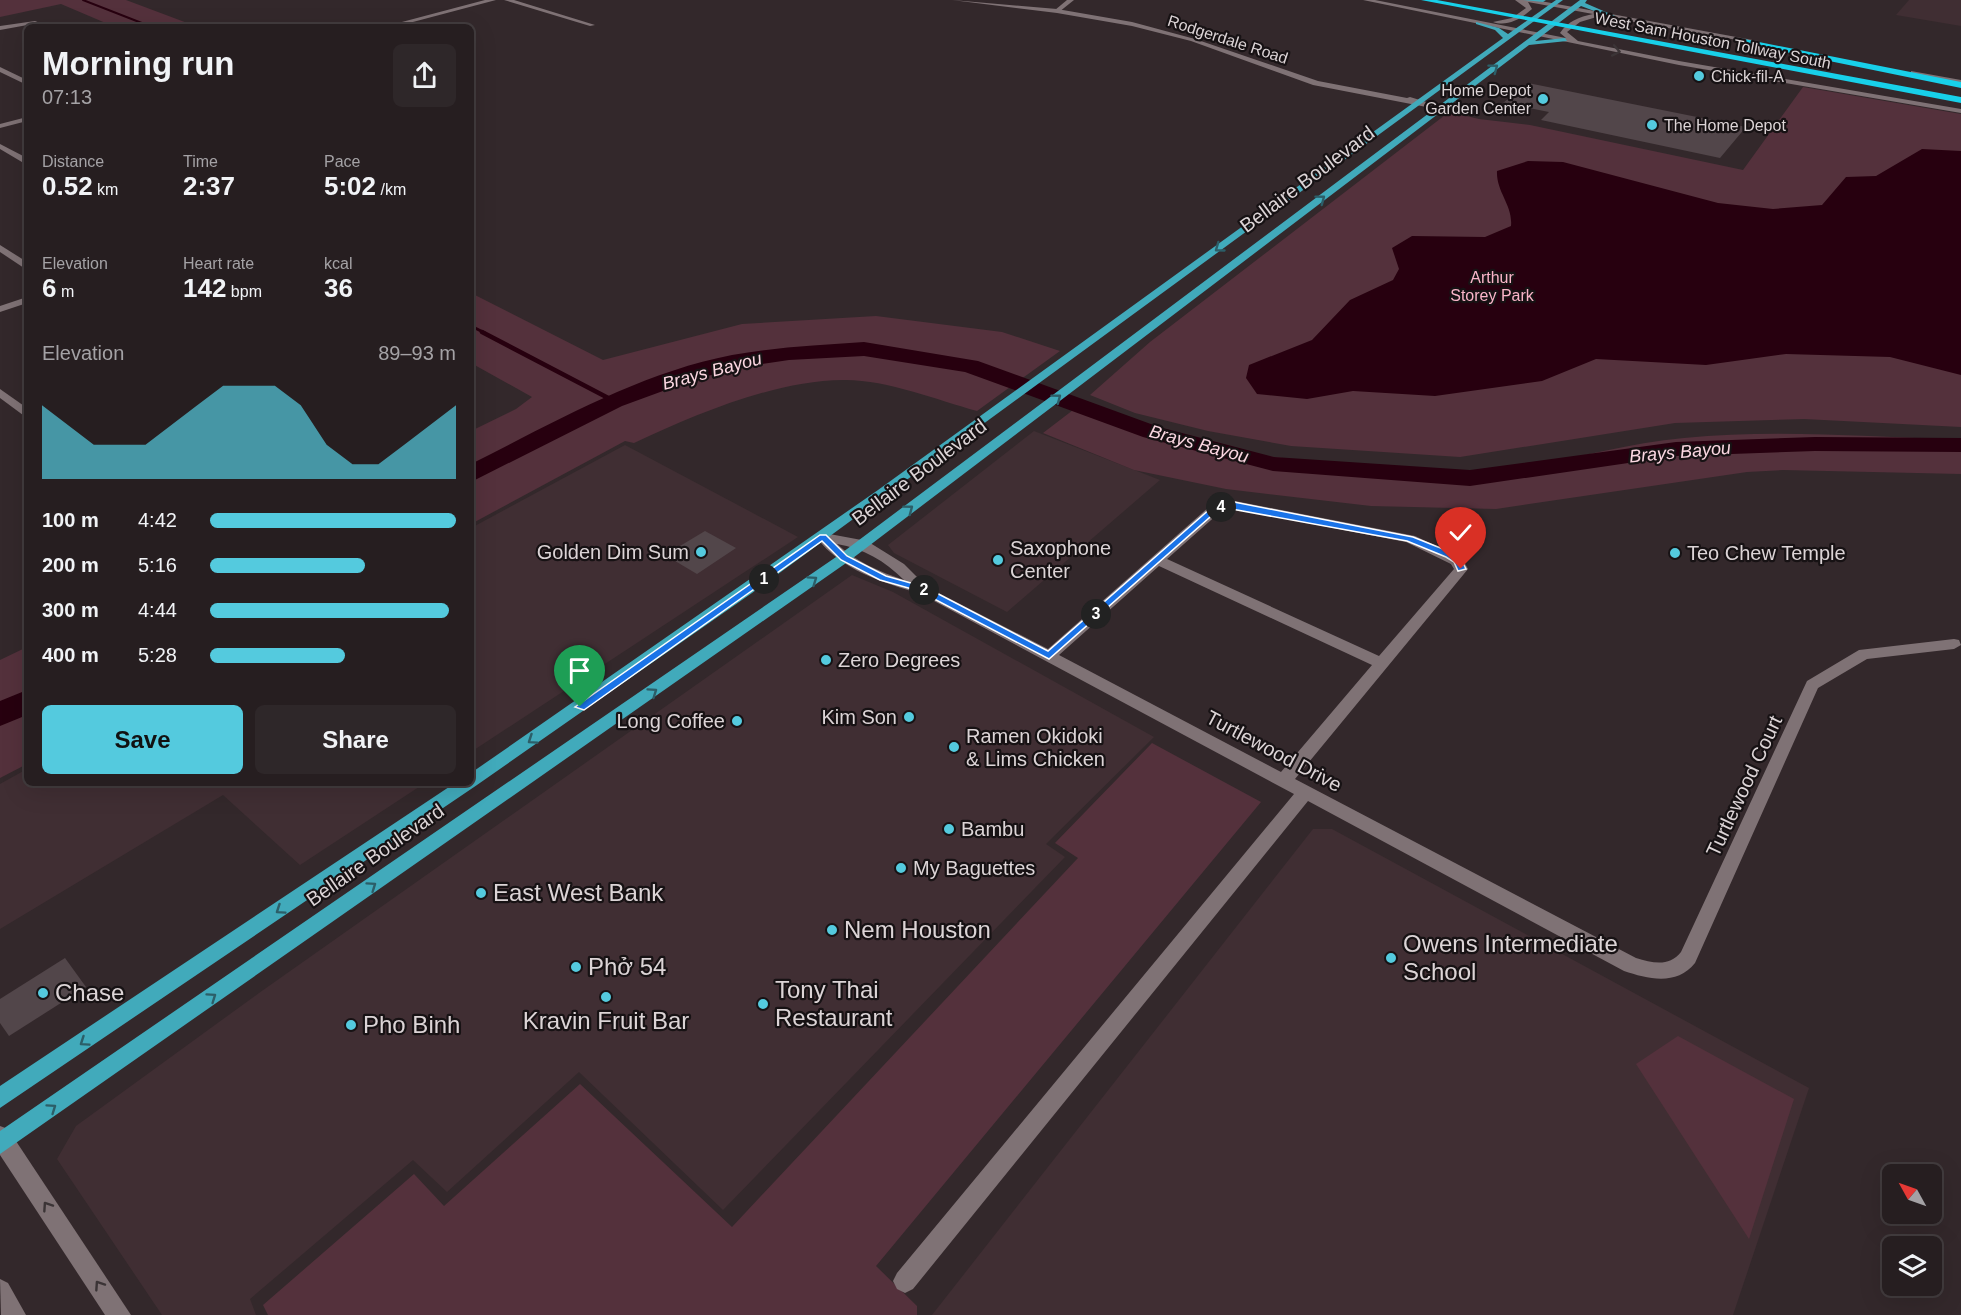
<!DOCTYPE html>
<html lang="en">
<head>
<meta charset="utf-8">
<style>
	:root { --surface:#261e20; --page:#2e2729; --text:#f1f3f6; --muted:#a4a2a5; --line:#423c3e; --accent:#54cade }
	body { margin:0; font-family:Arial,sans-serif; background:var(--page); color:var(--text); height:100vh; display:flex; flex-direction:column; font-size:22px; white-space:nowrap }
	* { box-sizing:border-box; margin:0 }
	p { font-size:20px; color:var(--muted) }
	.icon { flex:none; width:33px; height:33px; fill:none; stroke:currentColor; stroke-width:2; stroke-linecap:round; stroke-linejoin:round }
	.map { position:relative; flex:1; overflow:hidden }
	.side { position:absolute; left:24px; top:24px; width:450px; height:762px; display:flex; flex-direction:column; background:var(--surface); border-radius:9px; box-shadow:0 6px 24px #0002,0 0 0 2px var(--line) }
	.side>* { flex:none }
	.needle { width:39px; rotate:310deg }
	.controls { position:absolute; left:1882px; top:1164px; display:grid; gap:12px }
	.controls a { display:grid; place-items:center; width:60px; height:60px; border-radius:9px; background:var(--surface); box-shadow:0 6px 24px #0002,0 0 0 2px var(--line); font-size:30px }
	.pin { position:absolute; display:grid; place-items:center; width:51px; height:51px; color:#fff; margin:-62px -26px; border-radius:50% 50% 50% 0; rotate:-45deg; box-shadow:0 0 6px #0007 }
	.pin .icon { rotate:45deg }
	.km { position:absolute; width:30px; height:30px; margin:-15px; border-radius:50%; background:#222; color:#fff; font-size:16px; line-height:30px; text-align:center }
	.round { display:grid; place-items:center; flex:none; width:63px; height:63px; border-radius:9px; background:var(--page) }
	.head { display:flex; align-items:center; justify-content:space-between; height:102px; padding:0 18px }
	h1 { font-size:33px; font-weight:700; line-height:45px }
	.stats { display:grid; grid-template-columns:repeat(3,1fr); gap:9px; height:102px; padding:6px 18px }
	.stats div { display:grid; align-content:center }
	.stats b { font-size:26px; font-weight:700 }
	.stats small { font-size:16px; font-weight:400 }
	.stats p { font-size:16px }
	.chart { height:168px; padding:12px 18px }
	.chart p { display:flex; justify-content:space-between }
	.chart svg { width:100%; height:108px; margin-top:6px; fill:var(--accent); opacity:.7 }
	.button { display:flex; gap:12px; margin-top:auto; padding:12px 18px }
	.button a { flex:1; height:69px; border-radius:9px; background:var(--accent); color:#111; font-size:24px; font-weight:700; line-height:69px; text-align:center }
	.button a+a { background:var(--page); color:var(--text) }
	ul { padding:0 18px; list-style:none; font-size:20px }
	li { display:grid; grid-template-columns:96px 72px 1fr; align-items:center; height:45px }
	li i { height:15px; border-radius:8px; background:var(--accent) }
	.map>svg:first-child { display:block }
	.built { fill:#402e33 }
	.green { fill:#54313c }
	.water { fill:#27000f }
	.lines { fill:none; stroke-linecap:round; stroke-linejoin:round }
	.stream-far2 { stroke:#27000f; stroke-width:2 }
	.stream-far1 { stroke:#27000f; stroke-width:3 }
	.stream { stroke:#27000f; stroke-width:4.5 }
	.river { fill:#27000f; fill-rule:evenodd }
	.building { fill:#52464a }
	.street { fill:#7f7275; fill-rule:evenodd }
	.secondary { fill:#7f7275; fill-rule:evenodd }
	.primary { fill:#41aabb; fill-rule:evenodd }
	.highway { fill:#18d0e9; fill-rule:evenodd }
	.oneway { stroke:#3b3436 }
	.oneway2 { stroke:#2c5e68 }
	.route { fill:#1a73e8; stroke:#fff; stroke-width:1.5 }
	.poi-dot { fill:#54cade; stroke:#171214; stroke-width:2 }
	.labels { text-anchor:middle; stroke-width:4.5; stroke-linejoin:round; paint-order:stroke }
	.far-street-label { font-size:16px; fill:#dcd4d6; stroke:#171214 }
	.far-poi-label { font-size:16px; fill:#dcd4d6; stroke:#171214; text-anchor:start }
	.far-park-label { font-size:16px; fill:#fab5c9; stroke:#171214 }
	.far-water-label { font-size:18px; font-style:italic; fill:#fbd7e1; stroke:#171214 }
	.street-label { font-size:20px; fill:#dcd4d6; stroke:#171214 }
	.poi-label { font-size:20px; fill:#dcd4d6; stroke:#171214; text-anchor:start }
	.near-poi-label { font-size:24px; fill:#dcd4d6; stroke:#171214; text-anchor:start }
</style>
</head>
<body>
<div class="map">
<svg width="1961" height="1315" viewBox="0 0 1961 1315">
	<rect width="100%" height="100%" fill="#33282b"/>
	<g class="built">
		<path d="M 1909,0 L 1961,0 L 1961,26 L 1896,15 Z"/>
		<path d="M 1034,431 L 1160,480 L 1007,612 L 894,553 L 888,545 Z"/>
		<path d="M 625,445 L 798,537 L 471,752 L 471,528 Z"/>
		<path d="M 852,575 L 893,592 L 1154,737 L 1046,844 L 1065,857 L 723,1210 L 579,1072 L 447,1192 L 413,1160 L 250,1299 L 256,1315 L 162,1315 L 57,1159 L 76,1126 L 259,993 Z"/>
		<path d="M 27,769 L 27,783 L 425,783 L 300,865 L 223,795 L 0,929 L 0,784 Z"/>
		<path d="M 1313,829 L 1332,829 L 1809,1088 L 1733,1315 L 932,1315 Z"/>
	</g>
	<g class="green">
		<path d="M 0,0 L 126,0 L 198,27 L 115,27 L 61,4 L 0,17 Z"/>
		<path d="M 1803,87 L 1961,114 L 1961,427 L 1804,419 L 1675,423 L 1460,457 L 1291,446 L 1208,431 L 1135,413 L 1090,395 L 1150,342 L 1449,112 L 1479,119 L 1530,125 L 1743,170 Z"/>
		<path d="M 471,293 L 603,360 L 742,324 L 876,316 L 1002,332 L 1060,351 L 977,411 C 937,400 885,379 843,380 C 773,381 697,414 634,443 L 625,441 L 471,524 L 471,431 L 516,409 L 532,397 L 471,363 Z"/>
		<path d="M 1077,407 C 1167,447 1267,458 1364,466 C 1394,468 1425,473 1455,473 C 1533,473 1607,445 1684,438 C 1776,429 1869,437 1961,440 L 1961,474 L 1783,470 L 1747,472 L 1496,509 L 1371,506 L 1226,489 L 1134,470 L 1043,433 Z"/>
		<path d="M 27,647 L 27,764 L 0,778 L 0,660 Z"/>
		<path d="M 1152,743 L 1261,802 L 876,1266 L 917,1306 L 917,1315 L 268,1315 L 263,1305 L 414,1174 L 444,1206 L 580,1084 L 732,1227 L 1078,858 L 1055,843 Z"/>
		<path d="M 1678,1036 L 1794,1099 L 1749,1239 L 1636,1064 Z"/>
	</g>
	<path class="water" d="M 1922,149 L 1961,151 L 1961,375 L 1890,357 L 1786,354 L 1706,365 L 1596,359 L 1542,381 L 1435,396 L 1353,391 L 1307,399 L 1257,394 L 1246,378 L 1249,365 L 1312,340 L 1350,300 L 1393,280 L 1399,269 L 1392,248 L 1412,236 L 1485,237 L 1511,226 C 1513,205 1496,192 1497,171 L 1528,161 L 1563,162 L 1718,203 L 1773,209 L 1822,205 L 1846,177 L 1876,176 Z"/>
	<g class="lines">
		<path class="stream-far2" d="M 83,0 L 152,27"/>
		<path class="stream-far1" d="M 471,326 L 485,333"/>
		<path class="stream" d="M 482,332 L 614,401"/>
		<g class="river">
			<path d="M 864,342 L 978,361 L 1159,427 L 1274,457 L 1470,470 L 1676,442 L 1815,437 L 1961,438 L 1961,452 L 1815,451 L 1676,456 L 1470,486 L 1273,471 L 1143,437 L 965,372 L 864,356 L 789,360 L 734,368 L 682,384 L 622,406 L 471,482 L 471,464 C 555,422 639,373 732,355 C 776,347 820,345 864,342 Z"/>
			<path d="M 27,690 L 27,715 L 0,726 L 0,701 Z"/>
		</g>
	</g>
	<g class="building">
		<path d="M 1528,83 L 1697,117 L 1746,127 L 1720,158 L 1541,120 L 1549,112 L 1503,103 Z"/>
		<path d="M 705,531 L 736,548 L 697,574 L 665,555 Z"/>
		<path d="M 65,958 L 86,987 L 9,1036 L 0,1023 L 0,999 Z"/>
	</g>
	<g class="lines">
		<g class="street">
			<path d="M 485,0 L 496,0 L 394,27 L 383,27 Z"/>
			<path d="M 504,0 L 514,0 L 595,25 L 590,26 Z"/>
			<path d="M 1067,0 L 1074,0 L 1059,12 L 1055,12 L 1055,10 Z"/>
			<path d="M 35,21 L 50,27 L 33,24 L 0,30 L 0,26 Z"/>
			<path d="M 0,67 L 27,80 L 27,85 L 0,72 Z"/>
			<path d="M 0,144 L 27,158 L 27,165 L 0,149 Z"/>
			<path d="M 0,245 L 27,262 L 27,270 L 0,252 Z"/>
			<path d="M 27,297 L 27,303 L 0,312 L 0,306 Z"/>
			<path d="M 0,389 L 27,408 L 27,418 L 0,398 Z"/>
			<path d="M 1235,501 L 1415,536 L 1462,558 L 1468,569 L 1295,779 L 1636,958 C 1653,963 1669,967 1681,952 L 1807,681 L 1859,650 L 1954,639 L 1959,640 L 1961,645 L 1954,649 L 1867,659 L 1818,688 L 1695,963 C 1677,986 1648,979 1624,971 L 1308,801 L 913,1289 L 905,1293 L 897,1289 L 893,1281 L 897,1273 L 1294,794 L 921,594 C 882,582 842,571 816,537 L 824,533 L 867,541 L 904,564 L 927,587 L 1048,649 L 1209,507 ZM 1235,509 L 1406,542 L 1451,564 L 1454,569 L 1379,656 L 1167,559 L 1219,513 ZM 837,544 C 863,548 885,561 904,580 C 880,572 855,561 837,544 ZM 1159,566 L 1372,665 L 1281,772 L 1059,655 Z"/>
		</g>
		<g class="secondary">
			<path d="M 952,0 L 1057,9 L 1132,22 L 1195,39 L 1318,81 L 1407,98 L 1410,97 L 1446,108 L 1442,110 L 1313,85 L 1191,41 L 1132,26 L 1057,13 Z"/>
			<path d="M 1363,0 L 1375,0 L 1566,38 L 1560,33 C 1568,21 1579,17 1593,14 L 1528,2 L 1532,9 C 1521,19 1507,27 1493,22 L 1512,18 L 1526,8 L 1515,0 L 1535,0 L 1758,41 L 1760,44 L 1600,16 L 1580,22 L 1567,32 L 1578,41 L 1679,61 L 1961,109 L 1961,113 L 1679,65 Z"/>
			<path d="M 1911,71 L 1961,80 L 1961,84 L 1911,75 Z"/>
			<path d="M 27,117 L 27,121 L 0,128 L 0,124 Z"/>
			<path d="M 0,1126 L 8,1129 L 131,1315 L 105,1315 L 0,1155 Z"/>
			<path d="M 0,1279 L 8,1283 L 26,1315 L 1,1315 Z"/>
		</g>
		<g class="primary">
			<path d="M 1523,0 L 1546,0 L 1543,2 Z"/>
			<path d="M 1556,0 L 1563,0 L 752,593 L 477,785 L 0,1108 L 0,1086 L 455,783 L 471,783 L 471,773 L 878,490 L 1503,38 L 1495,30 L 1476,24 L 1476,22 L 1499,28 L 1508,34 Z"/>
			<path d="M 1580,0 L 1587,0 L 1585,3 L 1615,16 L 1610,17 L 1581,6 L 1535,41 L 1565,38 L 1567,41 L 1529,45 L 849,561 L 0,1154 L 0,1131 L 839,555 Z"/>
		</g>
		<g class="highway">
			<path d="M 1421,0 L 1437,0 L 1961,97 L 1961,103 Z"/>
			<path d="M 1739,38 L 1961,82 L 1961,88 L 1736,42 Z"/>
		</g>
	</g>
	<defs><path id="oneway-chevron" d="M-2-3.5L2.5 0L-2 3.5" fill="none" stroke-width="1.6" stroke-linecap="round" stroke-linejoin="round" transform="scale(1.5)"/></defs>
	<g class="oneway">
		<use href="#oneway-chevron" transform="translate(1616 51) rotate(11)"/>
		<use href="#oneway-chevron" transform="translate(47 1206) rotate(-124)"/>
		<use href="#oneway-chevron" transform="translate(99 1285) rotate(-124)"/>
	</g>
	<g class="oneway2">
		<use href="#oneway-chevron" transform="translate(1494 68) rotate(-37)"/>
		<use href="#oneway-chevron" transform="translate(1321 199) rotate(-37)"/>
		<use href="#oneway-chevron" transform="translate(1219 248) rotate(144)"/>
		<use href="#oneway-chevron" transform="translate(1057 398) rotate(-37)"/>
		<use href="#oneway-chevron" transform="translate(909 509) rotate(-37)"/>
		<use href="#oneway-chevron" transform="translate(813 580) rotate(-35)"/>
		<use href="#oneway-chevron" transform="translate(653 692) rotate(-35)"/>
		<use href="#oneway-chevron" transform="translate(532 740) rotate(146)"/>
		<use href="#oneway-chevron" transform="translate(372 886) rotate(-35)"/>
		<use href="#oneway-chevron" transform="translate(280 910) rotate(146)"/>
		<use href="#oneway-chevron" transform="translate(212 997) rotate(-35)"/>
		<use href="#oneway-chevron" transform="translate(84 1042) rotate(146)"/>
		<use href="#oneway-chevron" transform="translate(52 1108) rotate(-35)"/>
	</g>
	<path class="route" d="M 1234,502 L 1413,537 L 1453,553 L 1461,559 L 1466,569 L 1458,571 L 1454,562 L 1446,557 L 1407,541 L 1226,508 L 1217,511 L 1049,659 L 919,591 L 880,580 L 841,560 L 822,541 L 584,710 L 575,707 L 820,535 L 826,535 L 847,556 L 886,576 L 925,587 L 1048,651 L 1211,508 Z"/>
	<g class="poi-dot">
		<circle cx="1699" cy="76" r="6"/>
		<circle cx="1543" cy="99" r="6"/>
		<circle cx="1652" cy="125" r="6"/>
		<circle cx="701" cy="552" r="6"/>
		<circle cx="1675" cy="553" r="6"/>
		<circle cx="998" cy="560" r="6"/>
		<circle cx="826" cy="660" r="6"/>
		<circle cx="909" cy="717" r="6"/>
		<circle cx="737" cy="721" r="6"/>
		<circle cx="954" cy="747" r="6"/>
		<circle cx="949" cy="829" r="6"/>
		<circle cx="901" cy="868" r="6"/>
		<circle cx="481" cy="893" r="6"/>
		<circle cx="832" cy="930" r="6"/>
		<circle cx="1391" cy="958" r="6"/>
		<circle cx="576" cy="967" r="6"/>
		<circle cx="43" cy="993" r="6"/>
		<circle cx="606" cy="997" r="6"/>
		<circle cx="763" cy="1004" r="6"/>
		<circle cx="351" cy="1025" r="6"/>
	</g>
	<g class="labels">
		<g class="far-street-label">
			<text transform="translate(1228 39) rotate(18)" y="6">Rodgerdale Road</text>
			<text transform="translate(1713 40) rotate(11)" y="6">West Sam Houston Tollway South</text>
		</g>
		<g class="far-poi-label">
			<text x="1711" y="82">Chick-fil-A</text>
			<text x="1531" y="96" text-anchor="end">Home Depot<tspan x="1531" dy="18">Garden Center</tspan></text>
			<text x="1664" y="131">The Home Depot</text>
		</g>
		<g class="far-park-label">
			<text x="1492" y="283">Arthur<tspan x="1492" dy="18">Storey Park</tspan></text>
		</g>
		<g class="far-water-label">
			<text transform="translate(712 371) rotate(-15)" y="6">Brays Bayou</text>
			<text transform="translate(1199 444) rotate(15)" y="6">Brays Bayou</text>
			<text transform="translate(1680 452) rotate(-5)" y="6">Brays Bayou</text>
		</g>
		<g class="street-label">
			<text transform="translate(1307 179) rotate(-37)" y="7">Bellaire Boulevard</text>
			<text transform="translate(919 472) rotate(-37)" y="7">Bellaire Boulevard</text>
			<text transform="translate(1274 751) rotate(28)" y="7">Turtlewood Drive</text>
			<text transform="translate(1744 786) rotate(-65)" y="7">Turtlewood Court</text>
			<text transform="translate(375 855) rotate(-35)" y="7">Bellaire Boulevard</text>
		</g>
		<g class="poi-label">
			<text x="1010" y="555">Saxophone<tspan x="1010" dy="23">Center</tspan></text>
			<text x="689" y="559" text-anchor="end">Golden Dim Sum</text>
			<text x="1687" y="560">Teo Chew Temple</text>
			<text x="838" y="667">Zero Degrees</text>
			<text x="897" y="724" text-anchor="end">Kim Son</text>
			<text x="725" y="728" text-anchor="end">Long Coffee</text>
			<text x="966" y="743">Ramen Okidoki<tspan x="966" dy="23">&amp; Lims Chicken</tspan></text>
			<text x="961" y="836">Bambu</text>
			<text x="913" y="875">My Baguettes</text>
		</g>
		<g class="near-poi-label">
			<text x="493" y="901">East West Bank</text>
			<text x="844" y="938">Nem Houston</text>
			<text x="1403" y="952">Owens Intermediate<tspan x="1403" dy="28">School</tspan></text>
			<text x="588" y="975">Phở 54</text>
			<text x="775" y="998">Tony Thai<tspan x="775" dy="28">Restaurant</tspan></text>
			<text x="55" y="1001">Chase</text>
			<text x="606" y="1029" text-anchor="middle">Kravin Fruit Bar</text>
			<text x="363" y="1033">Pho Binh</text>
		</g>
	</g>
</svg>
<div class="controls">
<a><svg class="needle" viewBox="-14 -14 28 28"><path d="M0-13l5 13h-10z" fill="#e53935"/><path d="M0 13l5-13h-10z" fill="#a4a2a5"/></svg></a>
<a><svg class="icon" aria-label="layers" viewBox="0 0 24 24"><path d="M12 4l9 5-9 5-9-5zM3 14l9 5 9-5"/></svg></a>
</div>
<div class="pin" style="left:580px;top:707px;background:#1e9e55"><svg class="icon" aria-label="arrive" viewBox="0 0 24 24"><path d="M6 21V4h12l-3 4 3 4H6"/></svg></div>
<div class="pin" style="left:1461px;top:569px;background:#d93025"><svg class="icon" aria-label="check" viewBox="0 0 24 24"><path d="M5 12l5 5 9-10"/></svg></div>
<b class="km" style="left:764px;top:579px">1</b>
<b class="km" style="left:924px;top:590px">2</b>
<b class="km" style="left:1096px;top:614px">3</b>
<b class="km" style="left:1221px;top:507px">4</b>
<section class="side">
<div class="head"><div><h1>Morning run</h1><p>07:13</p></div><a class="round"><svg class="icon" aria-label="share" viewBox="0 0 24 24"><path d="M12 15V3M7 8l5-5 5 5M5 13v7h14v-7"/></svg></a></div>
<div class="stats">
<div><p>Distance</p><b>0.52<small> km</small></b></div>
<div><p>Time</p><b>2:37</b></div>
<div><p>Pace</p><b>5:02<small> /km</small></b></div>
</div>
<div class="stats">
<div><p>Elevation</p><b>6<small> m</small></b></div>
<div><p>Heart rate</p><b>142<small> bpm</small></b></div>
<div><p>kcal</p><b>36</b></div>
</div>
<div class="chart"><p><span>Elevation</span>89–93 m</p>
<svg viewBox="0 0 160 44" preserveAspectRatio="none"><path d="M0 44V14L10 22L20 30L30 30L40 30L50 22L60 14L70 6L80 6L90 6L100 14L110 30L120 38L130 38L140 30L150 22L160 14V44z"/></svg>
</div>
<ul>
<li><b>100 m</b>4:42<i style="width:100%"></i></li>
<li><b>200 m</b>5:16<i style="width:63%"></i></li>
<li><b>300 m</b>4:44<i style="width:97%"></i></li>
<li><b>400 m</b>5:28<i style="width:55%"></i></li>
</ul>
<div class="button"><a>Save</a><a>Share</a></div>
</section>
</div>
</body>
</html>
